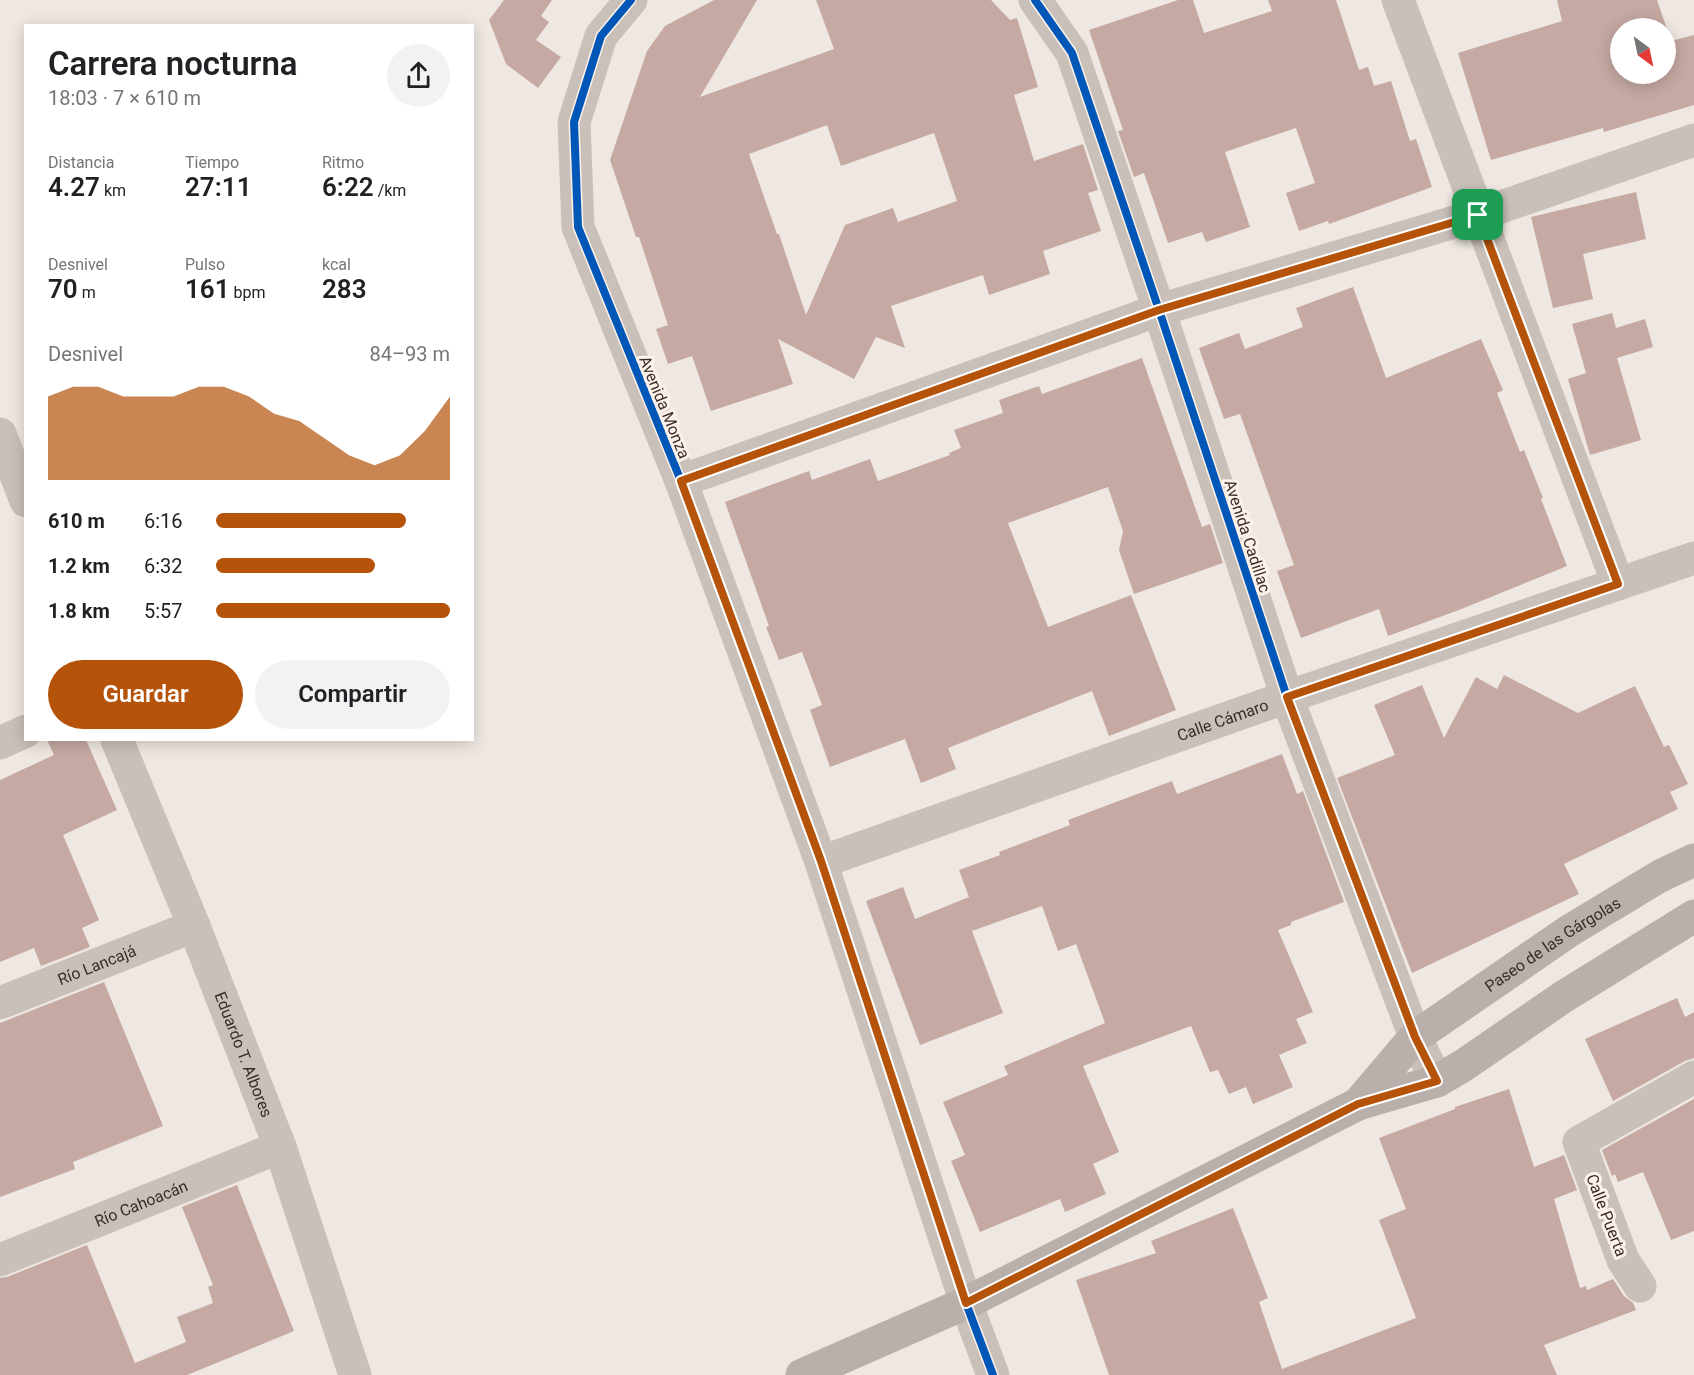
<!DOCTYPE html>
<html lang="es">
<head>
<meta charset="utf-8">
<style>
	:root { --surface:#fff; --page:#f2f2f2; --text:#202124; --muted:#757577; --accent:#b45309 }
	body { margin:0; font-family:Roboto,sans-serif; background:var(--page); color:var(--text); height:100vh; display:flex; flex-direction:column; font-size:22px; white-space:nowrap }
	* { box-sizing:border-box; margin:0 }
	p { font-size:20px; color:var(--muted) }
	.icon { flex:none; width:33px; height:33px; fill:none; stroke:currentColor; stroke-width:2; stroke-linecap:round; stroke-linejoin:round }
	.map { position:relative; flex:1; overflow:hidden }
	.sheet { position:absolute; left:24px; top:24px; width:450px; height:717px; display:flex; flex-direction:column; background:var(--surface); border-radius:0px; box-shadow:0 3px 15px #0003 }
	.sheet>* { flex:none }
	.needle { width:39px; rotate:147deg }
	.fabs { position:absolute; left:1610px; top:18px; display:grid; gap:12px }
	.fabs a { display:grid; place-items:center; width:66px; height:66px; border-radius:50%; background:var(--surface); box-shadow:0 3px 15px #0003; font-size:30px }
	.pin { position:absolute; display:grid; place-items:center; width:51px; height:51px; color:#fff; margin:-26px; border-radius:12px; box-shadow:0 3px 9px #0006 }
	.round { display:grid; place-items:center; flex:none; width:63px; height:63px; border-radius:32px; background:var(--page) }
	.overview { display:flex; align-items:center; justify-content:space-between; height:102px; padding:0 24px }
	h1 { font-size:33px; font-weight:600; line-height:45px }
	.metrics { display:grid; grid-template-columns:repeat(3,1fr); gap:9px; height:102px; padding:6px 24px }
	.metrics div { display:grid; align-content:center }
	.metrics b { font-size:26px; font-weight:600 }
	.metrics small { font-size:16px; font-weight:400 }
	.metrics p { font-size:16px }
	.chart { height:168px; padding:12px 24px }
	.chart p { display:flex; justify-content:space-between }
	.chart svg { width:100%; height:108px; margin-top:6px; fill:var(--accent); opacity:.7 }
	.button { display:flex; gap:12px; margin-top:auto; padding:12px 24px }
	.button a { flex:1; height:69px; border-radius:36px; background:var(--accent); color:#fff; font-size:24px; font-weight:600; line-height:69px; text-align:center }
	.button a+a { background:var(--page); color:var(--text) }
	ul { padding:0 24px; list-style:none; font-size:20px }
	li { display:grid; grid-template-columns:96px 72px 1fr; align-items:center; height:45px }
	li i { height:15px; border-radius:8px; background:var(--accent) }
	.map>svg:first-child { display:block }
	.building { fill:#c5a9a2; fill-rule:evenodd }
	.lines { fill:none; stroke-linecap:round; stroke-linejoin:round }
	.street { stroke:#c9c0ba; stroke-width:33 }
	.secondary { stroke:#b9b0ab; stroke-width:33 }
	.cycleway-casing { stroke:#fcf2e9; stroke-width:11 }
	.cycleway { stroke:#0057b8; stroke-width:8 }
	.route-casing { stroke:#fff; stroke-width:12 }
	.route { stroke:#b45309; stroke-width:8 }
	.labels { text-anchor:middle; stroke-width:6; stroke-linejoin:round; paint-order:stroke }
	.street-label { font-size:16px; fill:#3a2c28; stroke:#fcf2e9 }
</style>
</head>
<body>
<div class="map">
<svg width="1694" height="1375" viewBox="0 0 1694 1375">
	<rect width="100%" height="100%" fill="#efe8e2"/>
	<g class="building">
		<path d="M 504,0 L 552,0 L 541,16 L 549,22 L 536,40 L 561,57 L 538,88 L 506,64 L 489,20 Z"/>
		<path d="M 714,0 L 757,0 L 700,97 L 834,49 L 816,0 L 991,0 L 1010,20 L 1017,18 L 1038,87 L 1014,95 L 1034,161 L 1083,144 L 1098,190 L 1088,193 L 1101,231 L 1043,251 L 1050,274 L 989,295 L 983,275 L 891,306 L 905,348 L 876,337 L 854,379 L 778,339 L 793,384 L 711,411 L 692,356 L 668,364 L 656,329 L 668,325 L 639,237 L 636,237 L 610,160 L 647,51 L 665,26 ZM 827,125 L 841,166 L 934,133 L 957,201 L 898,222 L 893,208 L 845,225 L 806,315 L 779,234 L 777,234 L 749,154 Z"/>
		<path d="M 1178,0 L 1193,0 L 1204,33 L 1272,11 L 1268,0 L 1336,0 L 1359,70 L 1368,67 L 1374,86 L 1391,81 L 1410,141 L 1416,139 L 1432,187 L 1329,224 L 1328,221 L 1299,231 L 1286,193 L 1315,183 L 1296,128 L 1225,152 L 1250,227 L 1206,242 L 1202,232 L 1168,243 L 1144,173 L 1134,177 L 1118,131 L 1123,130 L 1089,30 Z"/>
		<path d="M 1557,0 L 1657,0 L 1671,41 L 1694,35 L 1694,105 L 1604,132 L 1603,128 L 1491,160 L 1458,53 L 1562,21 ZM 1620,28 L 1665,28 L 1665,74 L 1620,74 Z"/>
		<path d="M 1636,192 L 1646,239 L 1583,254 L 1593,299 L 1553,308 L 1531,217 Z"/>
		<path d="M 1353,287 L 1386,378 L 1481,339 L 1503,390 L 1497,393 L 1520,452 L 1524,450 L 1543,498 L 1541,499 L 1567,566 L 1459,610 L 1388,636 L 1379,609 L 1301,638 L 1277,571 L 1294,565 L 1240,414 L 1224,419 L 1199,348 L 1239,333 L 1245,349 L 1303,327 L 1296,308 Z"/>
		<path d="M 1612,313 L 1616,328 L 1645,319 L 1653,347 L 1617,358 L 1641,440 L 1590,455 L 1568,379 L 1586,373 L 1572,324 Z"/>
		<path d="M 1142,358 L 1202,527 L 1210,524 L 1223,563 L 1134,594 L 1119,550 L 1123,531 L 1108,487 L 1008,523 L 1048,627 L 1131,595 L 1176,710 L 1109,736 L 1092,691 L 948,748 L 956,769 L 921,783 L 905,739 L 830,767 L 810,710 L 822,705 L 802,652 L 779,660 L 766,627 L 769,626 L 725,502 L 809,471 L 812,480 L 870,459 L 878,481 L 950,455 L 949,453 L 961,448 L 954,430 L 1003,413 L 999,400 L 1039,386 L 1042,394 Z"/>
		<path d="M 1504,675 L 1578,713 L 1635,686 L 1664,747 L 1669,745 L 1688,784 L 1670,792 L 1678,809 L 1564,864 L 1579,894 L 1412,973 L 1337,778 L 1395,755 L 1374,705 L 1422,685 L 1444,738 L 1476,677 L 1497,689 Z"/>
		<path d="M 47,740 L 86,740 L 117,810 L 63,835 L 99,920 L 82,928 L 90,947 L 41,966 L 34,948 L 0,962 L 0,780 L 54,755 Z"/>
		<path d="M 1282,754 L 1297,794 L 1303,791 L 1344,902 L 1291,922 L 1291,925 L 1278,930 L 1313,1012 L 1296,1019 L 1307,1043 L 1279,1055 L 1293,1087 L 1253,1104 L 1246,1087 L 1229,1094 L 1218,1070 L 1210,1072 L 1191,1026 L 1083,1066 L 1119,1152 L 1093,1164 L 1106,1194 L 1065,1212 L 1060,1199 L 980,1232 L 951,1161 L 965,1155 L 943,1102 L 1008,1075 L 1004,1066 L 1105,1023 L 1076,944 L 1058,951 L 1042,906 L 972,931 L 1003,1013 L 920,1045 L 866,901 L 903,887 L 915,919 L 969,897 L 959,870 L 1000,855 L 999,852 L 1070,825 L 1068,820 L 1172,781 L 1177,794 Z"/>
		<path d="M 104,982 L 163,1126 L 73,1162 L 75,1169 L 0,1197 L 0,1023 Z"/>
		<path d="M 1677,998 L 1685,1017 L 1694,1012 L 1694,1058 L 1685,1061 L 1613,1101 L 1585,1039 Z"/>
		<path d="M 1509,1089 L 1534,1167 L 1564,1155 L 1577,1190 L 1554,1199 L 1580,1288 L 1586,1286 L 1587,1290 L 1613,1279 L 1624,1296 L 1633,1303 L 1636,1310 L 1544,1345 L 1557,1375 L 1109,1375 L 1076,1280 L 1156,1253 L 1151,1241 L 1233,1208 L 1268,1298 L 1259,1302 L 1282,1369 L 1416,1318 L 1379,1220 L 1406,1209 L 1379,1138 L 1455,1109 L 1455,1107 Z"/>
		<path d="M 1694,1099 L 1694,1231 L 1671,1240 L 1643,1172 L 1618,1182 L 1615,1174 L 1612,1176 L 1602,1150 Z"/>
		<path d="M 237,1185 L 294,1331 L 187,1375 L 0,1375 L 0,1278 L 7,1277 L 87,1245 L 135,1363 L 186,1342 L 177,1317 L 213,1303 L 208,1287 L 213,1285 L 182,1207 Z"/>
	</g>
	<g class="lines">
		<g class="street">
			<path d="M 631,0 L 601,36 L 574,122 L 578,227 L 681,481 L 821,862 L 966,1303 L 993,1375"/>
			<path d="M 1035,0 L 1072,53 L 1159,310 L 1287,697 L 1415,1037 L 1437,1081"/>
			<path d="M 1398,0 L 1618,584"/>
			<path d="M 0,434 L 26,501"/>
			<path d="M 681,481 L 1159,310 L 1478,215 L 1694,140"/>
			<path id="s1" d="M 117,740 L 194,926 L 280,1147 L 355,1375"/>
			<path d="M 0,743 L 26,731"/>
			<path id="s2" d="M 821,862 L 1287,697 L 1694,558"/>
			<path id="s3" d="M 0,1003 L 194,926"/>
			<path id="s4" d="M 0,1260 L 280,1147"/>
			<path d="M 1640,1286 L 1623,1260 L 1579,1142 L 1694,1077"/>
		</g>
		<g class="secondary">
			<path id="s5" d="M 1358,1104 L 1415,1037 L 1569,931 L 1660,876 L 1694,860"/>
			<path d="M 802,1375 L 966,1303 L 1358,1104 L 1437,1081 L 1464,1065 L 1563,997 L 1694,916"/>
		</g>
		<defs>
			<g id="cycleway">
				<path d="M 631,0 L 601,36 L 574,122 L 578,227 L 681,481 L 821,862 L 966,1303 L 993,1375"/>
				<path d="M 1035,0 L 1072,53 L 1159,310 L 1287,697 L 1415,1037 L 1437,1081"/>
			</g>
		</defs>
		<use href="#cycleway" class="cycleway-casing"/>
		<use href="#cycleway" class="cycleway"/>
	</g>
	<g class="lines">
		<defs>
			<path id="route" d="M 1478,215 L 1618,584 L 1287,697 L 1415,1037 L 1437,1081 L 1358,1104 L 966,1303 L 821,861 L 681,481 L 1159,310 Z"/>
		</defs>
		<use href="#route" class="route-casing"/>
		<use href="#route" class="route"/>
	</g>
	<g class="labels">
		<g class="street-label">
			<text transform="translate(665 407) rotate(68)" y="6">Avenida Monza</text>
			<text transform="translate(1248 536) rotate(72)" y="6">Avenida Cadillac</text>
			<text dy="6" stroke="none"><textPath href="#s2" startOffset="426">Calle Cámaro</textPath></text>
			<text dy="6" stroke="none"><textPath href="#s5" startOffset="254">Paseo de las Gárgolas</textPath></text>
			<text dy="6" stroke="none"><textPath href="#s3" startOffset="104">Río Lancajá</textPath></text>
			<text dy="6" stroke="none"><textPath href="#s1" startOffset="339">Eduardo T. Albores</textPath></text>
			<text dy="6" stroke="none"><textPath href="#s4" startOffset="152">Río Cahoacán</textPath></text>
			<text transform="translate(1607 1215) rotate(69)" y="6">Calle Puerta</text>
		</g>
	</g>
</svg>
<div class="fabs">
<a><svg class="needle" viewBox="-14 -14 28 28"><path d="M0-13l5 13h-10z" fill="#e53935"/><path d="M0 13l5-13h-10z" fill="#757577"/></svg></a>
</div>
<div class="pin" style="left:1478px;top:215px;background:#1e9e55"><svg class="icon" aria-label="arrive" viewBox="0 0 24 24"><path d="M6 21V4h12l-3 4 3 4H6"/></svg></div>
<section class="sheet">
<div class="overview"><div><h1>Carrera nocturna</h1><p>18:03 · 7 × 610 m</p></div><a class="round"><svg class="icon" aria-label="share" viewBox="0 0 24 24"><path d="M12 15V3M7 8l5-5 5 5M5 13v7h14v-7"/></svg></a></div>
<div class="metrics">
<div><p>Distancia</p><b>4.27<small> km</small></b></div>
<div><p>Tiempo</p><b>27:11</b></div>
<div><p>Ritmo</p><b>6:22<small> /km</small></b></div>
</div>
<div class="metrics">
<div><p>Desnivel</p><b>70<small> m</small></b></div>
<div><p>Pulso</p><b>161<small> bpm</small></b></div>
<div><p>kcal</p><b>283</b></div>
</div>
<div class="chart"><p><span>Desnivel</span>84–93 m</p>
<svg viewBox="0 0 160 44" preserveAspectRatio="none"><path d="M0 44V10L10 6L20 6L30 10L40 10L50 10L60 6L70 6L80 10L90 17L100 20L110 27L120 34L130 38L140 34L150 24L160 10V44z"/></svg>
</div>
<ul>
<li><b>610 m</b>6:16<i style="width:81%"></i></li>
<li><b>1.2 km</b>6:32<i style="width:68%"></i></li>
<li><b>1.8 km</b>5:57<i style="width:100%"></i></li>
</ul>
<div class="button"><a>Guardar</a><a>Compartir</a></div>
</section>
</div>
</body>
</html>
